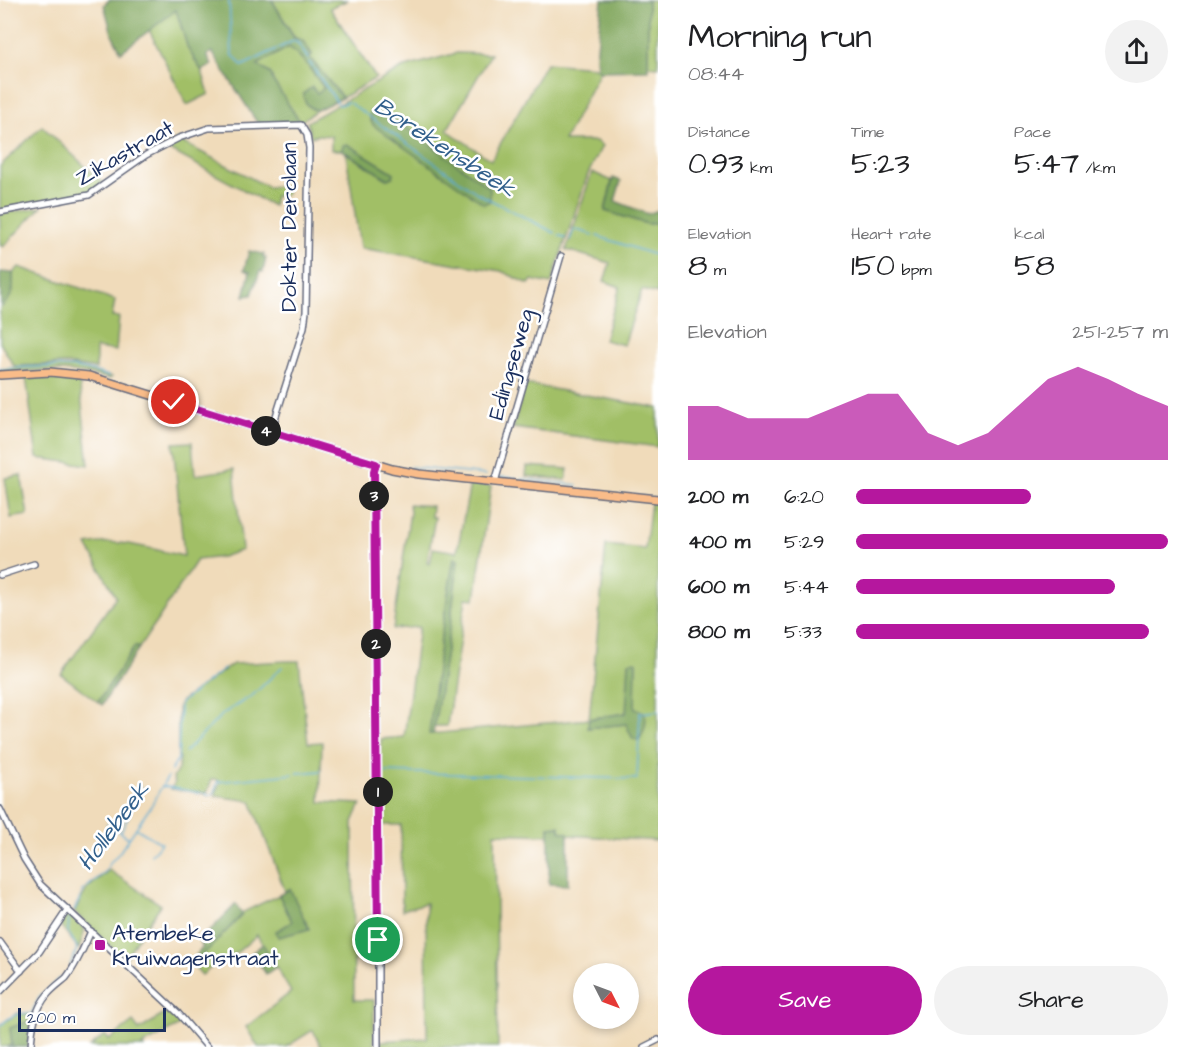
<!DOCTYPE html>
<html lang="en">
<head>
<meta charset="utf-8">
<style>
	:root { --surface:#fff; --page:#f2f2f2; --text:#202124; --muted:#757577; --accent:#b5179e }
	body { margin:0; font-family:"Architects Daughter",sans-serif; background:var(--page); color:var(--text); height:100vh; display:flex; flex-direction:column; font-size:22px; white-space:nowrap }
	* { box-sizing:border-box; margin:0 }
	p { font-size:20px; color:var(--muted) }
	.icon { flex:none; width:33px; height:33px; fill:none; stroke:currentColor; stroke-width:2; stroke-linecap:round; stroke-linejoin:round }
	.map { position:relative; flex:1; overflow:hidden }
	.details { display:flex; flex-direction:column; background:var(--surface); width:540px }
	.details>* { flex:none }
	.needle { width:39px; rotate:132deg }
	.buttons { position:absolute; left:573px; top:963px; display:grid; gap:12px }
	.buttons a { display:grid; place-items:center; width:66px; height:66px; border-radius:50%; background:var(--surface); box-shadow:0 3px 9px #0003; font-size:30px }
	.scale { position:absolute; left:18px; bottom:15px; width:148px; box-sizing:border-box; padding-left:6px; border:3px solid #1b2f5e; border-top:0; font-size:16px; line-height:21px; white-space:nowrap; color:#1b2f5e; -webkit-text-stroke:4px #fff; paint-order:stroke }
	.pin { position:absolute; display:grid; place-items:center; width:51px; height:51px; color:#fff; margin:-26px; border:3px solid #fff; border-radius:50%; box-shadow:0 2px 6px #0007 }
	.km { position:absolute; width:30px; height:30px; margin:-15px; border-radius:50%; background:#222; color:#fff; font-size:16px; line-height:30px; text-align:center }
	.round { display:grid; place-items:center; flex:none; width:63px; height:63px; border-radius:32px; background:var(--page) }
	.head { display:flex; align-items:center; justify-content:space-between; height:102px; padding:0 30px }
	h1 { font-size:33px; font-weight:600; line-height:45px }
	.stats { display:grid; grid-template-columns:repeat(3,1fr); gap:9px; height:102px; padding:6px 30px }
	.stats div { display:grid; align-content:center }
	.stats b { font-size:30px; font-weight:600 }
	.stats small { font-size:16px; font-weight:400 }
	.stats p { font-size:16px }
	.chart { height:168px; padding:12px 30px }
	.chart p { display:flex; justify-content:space-between }
	.chart svg { width:100%; height:108px; margin-top:6px; fill:var(--accent); opacity:.7 }
	.action { display:flex; gap:12px; margin-top:auto; padding:12px 30px }
	.action a { flex:1; height:69px; border-radius:36px; background:var(--accent); color:#fff; font-size:24px; font-weight:600; line-height:69px; text-align:center }
	.action a+a { background:var(--page); color:var(--text) }
	ul { padding:0 30px; list-style:none; font-size:20px }
	li { display:grid; grid-template-columns:96px 72px 1fr; align-items:center; height:45px }
	li i { height:15px; border-radius:8px; background:var(--accent) }
	main { display:flex; flex:1; min-height:0 }
	.map>svg:first-child { display:block }
	.green { fill:#a1bf66; stroke:#5e7762; stroke-width:1.5; fill-rule:evenodd }
	.forest { fill:#80a65b; stroke:#4e6a5c; stroke-width:1.5 }
	.lines { fill:none; stroke-linecap:round; stroke-linejoin:round }
	.stream { stroke:#55a9d1; stroke-width:1.5 }
	.minor-casing { stroke:#666b7e; stroke-width:8 }
	.major-casing { stroke:#666b7e; stroke-width:10 }
	.minor { stroke:#fff; stroke-width:5 }
	.major { stroke:#f9bc89; stroke-width:7 }
	.route-casing { stroke:#fff; stroke-width:12 }
	.route { stroke:#b5179e; stroke-width:8 }
	.poi-dot { fill:#b5179e; stroke:#fff; stroke-width:2 }
	.labels { text-anchor:middle; stroke-width:5; stroke-linejoin:round; paint-order:stroke }
	.street-label { font-size:22px; fill:#1b2f5e; stroke:#fff }
	.poi-label { font-size:22px; fill:#1b2f5e; stroke:#fff; text-anchor:start }
	.water-label { font-size:24px; font-style:italic; fill:#32608c; stroke:#fff }
</style>
</head>
<body>
<main>
<div class="map">
<svg width="658" height="1047" viewBox="0 0 658 1047">
	<rect width="100%" height="100%" fill="#fff"/>
	<filter id="ink" filterUnits="userSpaceOnUse"><feTurbulence type="fractalNoise" baseFrequency=".0167" numOctaves="2"/><feDisplacementMap in="SourceGraphic" scale="12" xChannelSelector="R" yChannelSelector="G"/><feConvolveMatrix kernelMatrix="1 2 1 2 8 2 1 2 1" color-interpolation-filters="sRGB"/></filter>
	<filter id="wash" filterUnits="userSpaceOnUse"><feTurbulence type="fractalNoise" baseFrequency=".008" numOctaves="4" result="noise"/><feDisplacementMap in="SourceGraphic" scale="24" xChannelSelector="R" yChannelSelector="G"/><feGaussianBlur stdDeviation="1.35" result="paint"/><feColorMatrix in="noise" values="0 0 0 0 0 0 0 0 0 0 0 0 0 0 0 0 0 1.4 0 .05"/><feComposite in="paint" operator="in"/></filter>
	<g filter="url(#wash)">
		<rect width="100%" height="100%" fill="#f0dbba"/>
		<g class="green">
			<path d="M 272,0 L 348,0 L 330,8 L 376,78 L 340,99 L 341,96 L 309,57 L 312,54 L 302,40 L 295,38 Z"/>
			<path d="M 648,0 L 658,0 L 658,67 L 648,66 Z"/>
			<path d="M 176,9 L 188,49 L 202,71 L 209,94 L 187,105 L 149,30 Z"/>
			<path d="M 289,47 C 303,58 313,73 324,88 L 306,104 L 312,109 L 317,110 L 300,122 L 273,81 L 271,74 L 257,65 Z"/>
			<path d="M 457,53 L 491,54 L 447,130 L 491,160 L 546,63 L 596,67 L 600,71 L 564,141 L 596,141 L 602,146 L 588,174 L 551,284 L 532,280 L 529,284 L 501,271 L 360,248 L 346,153 L 387,179 L 394,173 L 347,144 L 343,145 L 342,150 L 331,150 L 331,136 L 318,135 L 311,137 L 307,122 L 402,68 Z"/>
			<path d="M 42,126 L 104,184 L 89,193 L 0,210 L 0,166 Z"/>
			<path d="M 178,140 L 268,187 L 287,186 L 286,195 L 275,196 L 273,206 L 164,147 Z"/>
			<path d="M 592,172 L 612,181 L 605,211 L 647,224 L 658,223 L 658,294 L 642,290 L 624,345 L 604,340 L 620,287 L 604,281 L 610,263 L 566,250 Z"/>
			<path d="M 41,207 L 3,247 L 0,245 L 0,214 Z"/>
			<path d="M 19,267 L 115,300 L 112,317 L 119,317 L 116,351 L 96,348 L 96,369 L 67,364 L 14,366 L 0,343 L 0,307 L 13,292 L 13,273 Z"/>
			<path d="M 44,366 L 75,367 L 112,377 L 110,379 C 68,368 43,370 0,372 L 0,369 Z"/>
			<path d="M 42,376 L 79,379 L 89,465 L 37,458 L 26,377 Z"/>
			<path d="M 525,384 L 658,408 L 658,447 L 513,428 Z"/>
			<path d="M 192,442 L 195,475 L 234,469 L 242,550 L 222,557 L 197,560 L 139,648 L 135,646 L 98,702 L 61,674 L 116,597 L 87,545 C 119,537 153,550 184,556 L 173,443 Z"/>
			<path d="M 527,466 L 568,469 L 566,480 L 526,476 Z"/>
			<path d="M 21,475 L 28,515 L 11,518 L 5,478 Z"/>
			<path d="M 470,484 L 491,486 L 475,599 L 466,598 L 447,726 L 434,726 L 451,619 L 458,559 L 454,558 L 441,637 L 430,734 L 589,719 L 606,545 L 645,549 L 651,502 L 658,503 L 658,841 L 568,835 L 568,833 L 559,831 L 560,826 L 549,827 L 549,835 L 495,833 L 498,1047 L 381,1047 L 381,1041 L 427,1038 L 426,903 L 402,910 L 401,825 L 382,825 L 381,739 L 404,737 L 419,627 L 393,629 L 410,512 L 409,504 L 432,506 L 431,517 L 435,517 L 427,563 L 430,564 L 433,548 L 457,552 ZM 636,662 L 633,739 L 626,724 L 588,728 L 589,719 L 626,713 Z"/>
			<path d="M 286,661 L 299,661 L 308,743 L 322,742 L 320,802 L 361,804 L 353,822 L 354,1000 L 374,1000 L 374,1047 L 321,1047 L 313,1030 L 286,1047 L 258,1047 L 246,1027 L 291,992 L 257,935 L 226,962 L 222,959 L 202,975 L 193,965 L 241,913 L 279,895 L 293,922 L 276,931 L 278,937 L 309,929 L 289,890 L 285,891 L 251,801 L 215,796 L 220,782 L 216,779 L 212,779 L 207,793 L 171,789 L 175,782 L 173,778 L 178,769 L 180,758 L 178,757 L 178,707 L 181,701 L 233,664 Z"/>
			<path d="M 109,870 L 161,905 L 137,939 L 125,960 L 74,912 L 87,889 Z"/>
			<path d="M 70,916 L 85,929 L 79,949 L 60,925 L 65,917 Z"/>
			<path d="M 171,1010 L 183,1023 L 143,1045 L 144,1047 L 90,1047 L 105,1035 L 109,1040 L 133,1022 L 139,1030 Z"/>
			<path d="M 18,1013 L 33,1015 L 32,1020 L 10,1028 L 12,1046 L 0,1047 L 0,1025 Z"/>
		</g>
		<g class="forest">
			<path d="M 109,0 L 272,0 L 294,38 L 302,40 L 312,55 L 309,57 L 341,96 L 340,99 L 317,110 C 309,108 302,101 304,93 L 312,87 L 317,93 L 324,88 C 313,73 303,57 289,47 L 257,65 L 271,74 L 273,81 L 300,122 L 258,124 L 212,52 L 207,55 L 212,65 L 202,71 L 188,49 L 176,10 L 121,52 L 112,34 L 104,5 Z"/>
			<path d="M 602,0 L 648,0 L 648,70 L 600,71 L 597,69 L 596,57 Z"/>
			<path d="M 376,109 L 384,111 L 490,188 L 490,201 L 484,204 L 374,126 C 370,120 368,117 371,111 Z"/>
			<path d="M 347,144 L 391,171 L 394,173 L 393,177 L 388,179 L 342,150 L 343,145 Z"/>
			<path d="M 613,178 L 621,181 L 615,201 L 648,214 L 658,210 L 658,223 L 647,224 L 605,211 Z"/>
			<path d="M 249,251 L 264,254 L 263,257 L 266,258 L 263,272 L 260,271 L 252,295 L 244,296 L 250,272 L 244,270 Z"/>
			<path d="M 0,272 L 13,273 C 13,288 14,298 1,307 Z"/>
			<path d="M 454,558 L 458,559 L 451,619 L 433,734 L 429,734 L 441,637 Z"/>
			<path d="M 135,646 L 139,648 L 102,705 L 98,702 Z"/>
			<path d="M 636,661 L 635,709 L 644,712 C 648,721 644,732 639,740 L 633,739 L 626,724 L 588,728 L 589,719 L 626,713 L 629,662 Z"/>
			<path d="M 560,826 L 560,831 L 568,833 L 568,885 L 549,884 L 549,827 Z"/>
			<path d="M 290,889 L 309,929 L 279,937 L 275,932 L 292,922 L 279,895 Z"/>
			<path d="M 236,904 L 242,915 L 198,960 L 195,957 L 203,947 L 199,942 Z"/>
			<path d="M 263,944 L 276,967 L 266,974 L 252,953 Z"/>
			<path d="M 32,1020 L 28,1047 L 7,1047 L 12,1045 L 10,1028 Z"/>
		</g>
		<g class="lines">
			<g class="stream">
				<path d="M 229,0 L 232,54 L 242,66 L 293,41 L 298,43 L 308,59"/>
				<path d="M 309,62 L 337,102"/>
				<path d="M 350,103 L 477,193 L 555,233"/>
				<path d="M 338,104 L 339,105 L 348,102"/>
				<path d="M 559,235 L 565,238"/>
				<path d="M 597,236 L 658,256"/>
				<path d="M 570,240 L 574,229 L 593,235"/>
				<path d="M 0,369 C 37,367 72,362 108,376"/>
				<path d="M 410,467 L 486,475"/>
				<path d="M 499,477 L 516,478"/>
				<path d="M 521,479 L 577,485"/>
				<path d="M 185,752 L 224,713 L 253,695 L 282,667"/>
				<path d="M 171,771 L 178,759 L 180,703 L 224,669"/>
				<path d="M 383,772 L 637,779 L 640,713 L 658,711"/>
				<path d="M 297,773 L 321,771"/>
				<path d="M 163,784 L 168,777"/>
				<path d="M 107,824 L 129,838"/>
				<path d="M 137,829 L 161,843 L 151,855"/>
				<path d="M 121,832 L 142,786"/>
				<path d="M 74,911 C 76,903 82,899 82,891 L 106,871 L 109,864 L 119,853 L 151,806 L 162,786 L 211,795 L 215,792 L 217,782 L 293,774"/>
				<path d="M 69,918 L 68,932 C 78,950 80,944 70,965"/>
				<path d="M 0,1026 C 9,1017 18,1011 31,1014 L 39,998 L 59,978"/>
			</g>
		</g>
	</g>
	<g filter="url(#ink)">
		<g class="lines">
			<defs>
				<g id="minor">
					<path d="M 0,212 L 89,195 L 146,155 L 179,138 L 209,128 L 301,125 L 307,135 L 309,148 L 306,312 L 304,327 L 271,432"/>
					<path d="M 376,464 L 374,471 L 378,798 L 378,1047"/>
					<path d="M 495,482 L 561,256"/>
					<path d="M 0,575 L 34,564"/>
					<path d="M 0,809 L 24,859 L 40,884 L 178,1013 L 207,1047"/>
					<path d="M 0,942 L 21,971"/>
					<path d="M 0,992 L 39,952 L 67,910"/>
					<path d="M 31,1047 C 32,1027 35,1009 48,994 C 53,988 60,983 66,978 C 77,964 84,947 91,931"/>
					<path d="M 644,1047 L 658,1040"/>
				</g>
				<path id="major" d="M 0,375 L 50,372 L 89,376 L 392,469 L 419,474 L 658,499"/>
			</defs>
			<use href="#minor" class="minor-casing"/>
			<use href="#major" class="major-casing"/>
			<use href="#minor" class="minor"/>
			<use href="#major" class="major"/>
		</g>
	</g>
	<g class="lines" filter="url(#ink)">
		<defs>
			<path id="route" d="M 174,402 L 376,464 L 374,471 L 378,940"/>
		</defs>
		<use href="#route" class="route-casing"/>
		<use href="#route" class="route"/>
	</g>
	<rect class="poi-dot" x="94" y="939" width="12" height="12" rx="3"/>
	<g class="labels">
		<g class="street-label">
			<text transform="translate(124 152) rotate(-30)" y="8">Zikastraat</text>
			<text transform="translate(288 227) rotate(-90)" y="8">Dokter Derolaan</text>
			<text transform="translate(510 364) rotate(-74)" y="8">Edingseweg</text>
		</g>
		<g class="poi-label">
			<text x="112" y="940">Atembeke<tspan x="112" dy="25">Kruiwagenstraat</tspan></text>
		</g>
		<g class="water-label">
			<text transform="translate(445 147) rotate(33)" y="8">Borekensbeek</text>
			<text transform="translate(113 826) rotate(-53)" y="8">Hollebeek</text>
		</g>
	</g>
</svg>
<div class="buttons">
<a><svg class="needle" viewBox="-14 -14 28 28"><path d="M0-13l5 13h-10z" fill="#e53935"/><path d="M0 13l5-13h-10z" fill="#757577"/></svg></a>
</div>
<div class="scale">200 m</div>
<div class="pin" style="left:378px;top:940px;background:#1e9e55"><svg class="icon" aria-label="arrive" viewBox="0 0 24 24"><path d="M6 21V4h12l-3 4 3 4H6"/></svg></div>
<div class="pin" style="left:174px;top:402px;background:#d93025"><svg class="icon" aria-label="check" viewBox="0 0 24 24"><path d="M5 12l5 5 9-10"/></svg></div>
<b class="km" style="left:378px;top:792px">1</b>
<b class="km" style="left:376px;top:644px">2</b>
<b class="km" style="left:374px;top:496px">3</b>
<b class="km" style="left:266px;top:431px">4</b>
</div>
<section class="details">
<div class="head"><div><h1>Morning run</h1><p>08:44</p></div><a class="round"><svg class="icon" aria-label="share" viewBox="0 0 24 24"><path d="M12 15V3M7 8l5-5 5 5M5 13v7h14v-7"/></svg></a></div>
<div class="stats">
<div><p>Distance</p><b>0.93<small> km</small></b></div>
<div><p>Time</p><b>5:23</b></div>
<div><p>Pace</p><b>5:47<small> /km</small></b></div>
</div>
<div class="stats">
<div><p>Elevation</p><b>8<small> m</small></b></div>
<div><p>Heart rate</p><b>150<small> bpm</small></b></div>
<div><p>kcal</p><b>58</b></div>
</div>
<div class="chart"><p><span>Elevation</span>251–257 m</p>
<svg viewBox="0 0 160 44" preserveAspectRatio="none"><path d="M0 44V22L10 22L20 27L30 27L40 27L50 22L60 17L70 17L80 33L90 38L100 33L110 22L120 11L130 6L140 11L150 17L160 22V44z"/></svg>
</div>
<ul>
<li><b>200 m</b>6:20<i style="width:56%"></i></li>
<li><b>400 m</b>5:29<i style="width:100%"></i></li>
<li><b>600 m</b>5:44<i style="width:83%"></i></li>
<li><b>800 m</b>5:33<i style="width:94%"></i></li>
</ul>
<div class="action"><a>Save</a><a>Share</a></div>
</section>
</main>
</body>
</html>
